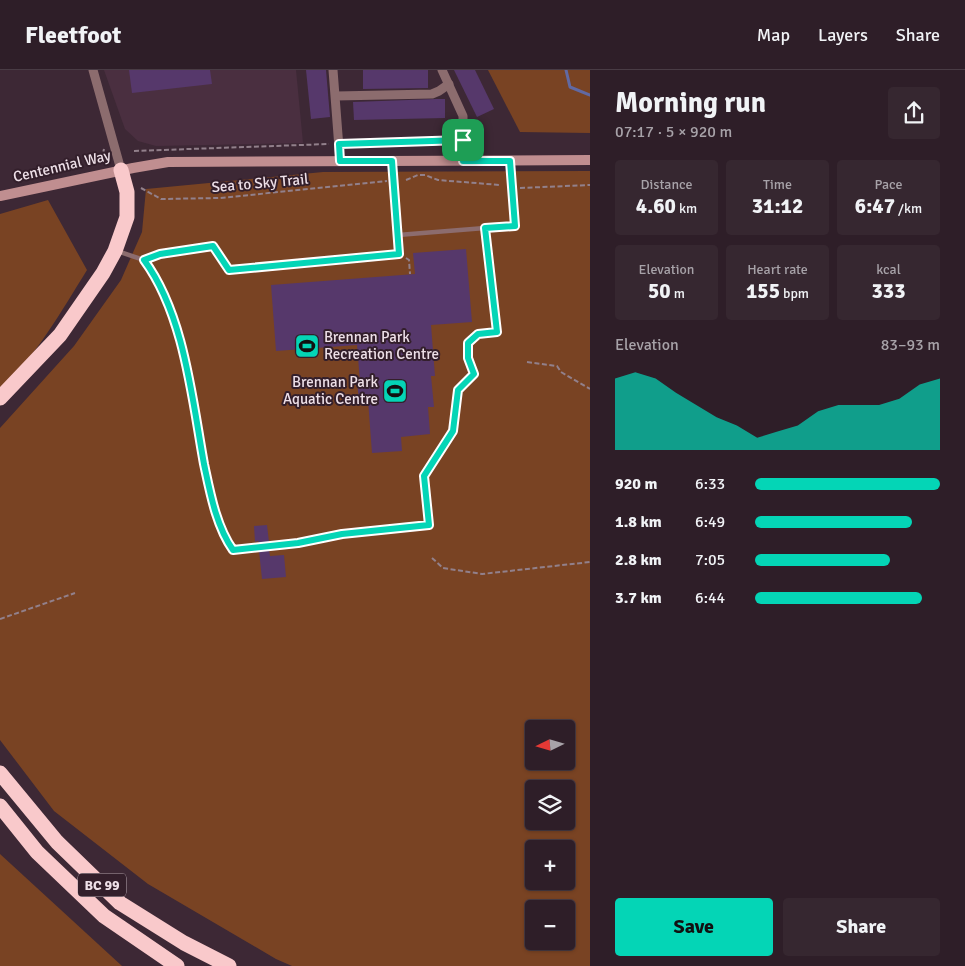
<!DOCTYPE html>
<html lang="en">
<head>
<meta charset="utf-8">
<style>
	:root { --surface:#2e1e28; --page:#362730; --text:#f1f3f6; --muted:#a7a2a8; --line:#493c45; --accent:#04d5b6 }
	body { margin:0; font-family:Signika,sans-serif; background:var(--page); color:var(--text); height:100vh; display:flex; flex-direction:column; font-size:19px; white-space:nowrap }
	* { box-sizing:border-box; margin:0 }
	p { font-size:16px; color:var(--muted) }
	.icon { flex:none; width:28px; height:28px; fill:none; stroke:currentColor; stroke-width:2; stroke-linecap:round; stroke-linejoin:round }
	.map { position:relative; flex:1; overflow:hidden }
	.drawer { display:flex; flex-direction:column; background:var(--surface); width:375px }
	.drawer>* { flex:none }
	.needle { width:32px; rotate:265deg }
	.controls { position:absolute; left:525px; top:650px; display:grid; gap:10px }
	.controls a { display:grid; place-items:center; width:50px; height:50px; border-radius:5px; background:var(--surface); box-shadow:0 1px 4px #0004,0 0 0 1px var(--line); font-size:25px }
	.pin { position:absolute; display:grid; place-items:center; width:42px; height:42px; color:#fff; margin:-21px; border-radius:10px; box-shadow:0 2px 8px #0006 }
	.round { display:grid; place-items:center; flex:none; width:52px; height:52px; border-radius:5px; background:var(--page) }
	.overview { display:flex; align-items:center; justify-content:space-between; height:85px; padding:0 25px }
	h1 { font-size:28px; font-weight:700; line-height:38px }
	.figures { display:grid; grid-template-columns:repeat(3,1fr); gap:8px; height:85px; padding:5px 25px }
	.figures div { display:grid; align-content:center; border-radius:5px; background:var(--page); text-align:center }
	.figures b { font-size:21px; font-weight:700 }
	.figures small { font-size:14px; font-weight:400 }
	.figures p { font-size:14px }
	.chart { height:140px; padding:10px 25px }
	.chart p { display:flex; justify-content:space-between }
	.chart svg { width:100%; height:90px; margin-top:5px; fill:var(--accent); opacity:.7 }
	.primary-button { display:flex; gap:10px; margin-top:auto; padding:10px 25px }
	.primary-button a { flex:1; height:58px; border-radius:5px; background:var(--accent); color:#111; font-size:20px; font-weight:700; line-height:58px; text-align:center }
	.primary-button a+a { background:var(--page); color:var(--text) }
	ul { padding:0 25px; list-style:none; font-size:16px }
	li { display:grid; grid-template-columns:80px 60px 1fr; align-items:center; height:38px }
	li i { height:12px; border-radius:6px; background:var(--accent) }
	header { display:flex; align-items:center; gap:30px; box-sizing:border-box; height:70px; padding:0 25px; background:var(--surface); border-bottom:1px solid var(--line) }
	header strong { font-size:24px }
	nav { display:flex; gap:28px; margin-inline-start:auto; font-size:18px }
	main { display:flex; flex:1; min-height:0 }
	.map>svg:first-child { display:block }
	.built { fill:#4a2f40 }
	.green { fill:#794323; fill-rule:evenodd }
	.lines { fill:none; stroke-linecap:round; stroke-linejoin:round }
	.stream { stroke:#6169a2; stroke-width:3 }
	.building { fill:#56386b }
	.path { stroke:#92808b; stroke-width:2; stroke-dasharray:5 2.5; stroke-linecap:butt }
	.lane { stroke:#8c6c6e; stroke-width:4.5 }
	.street { stroke:#8c6c6e; stroke-width:9 }
	.secondary { stroke:#c08e90; stroke-width:10 }
	.highway { stroke:#f9c9cb; stroke-width:15 }
	.route-casing { stroke:#fff; stroke-width:10 }
	.route { stroke:#04d5b6; stroke-width:6 }
	.labels { text-anchor:middle; stroke-width:4; stroke-linejoin:round; paint-order:stroke }
	.shield { fill:#331f2b; stroke:#b6a6af; stroke-width:1 }
	.shield-label { font-size:14px; font-weight:bold; fill:#eee0e8 }
	.street-label { font-size:15px; fill:#eee0e8; stroke:#331f2b }
	.poi-label { font-size:15px; fill:#eee0e8; stroke:#331f2b; text-anchor:start }
</style>
</head>
<body>
<header>
<strong>Fleetfoot</strong>
<nav><a>Map</a><a>Layers</a><a>Share</a></nav>
</header>
<main>
<div class="map">
<svg width="590" height="896" viewBox="0 0 590 896">
	<rect width="100%" height="100%" fill="#3d2835"/>
	<path class="built" d="M 104,0 L 296,0 L 303,73 L 156,76 L 138,71 L 125,59 Z"/>
	<g class="green">
		<path d="M 488,0 L 590,0 L 590,63 L 520,62 Z"/>
		<path d="M 590,101 L 590,896 L 292,896 L 276,889 L 148,814 L 54,741 L 0,670 L 0,358 L 74,276 L 121,210 L 142,162 L 146,119 L 323,102 ZM 534,659 L 566,659 L 566,691 L 534,691 ZM 534,719 L 566,719 L 566,751 L 534,751 ZM 534,779 L 566,779 L 566,811 L 534,811 ZM 534,839 L 566,839 L 566,871 L 534,871 Z"/>
		<path d="M 48,130 L 87,200 C 61,242 36,286 0,320 L 0,144 Z"/>
		<path d="M 0,784 L 122,896 L 0,896 Z"/>
	</g>
	<g class="lines">
		<path class="stream" d="M 566,0 L 570,17 L 590,25"/>
	</g>
	<g class="building">
		<path d="M 129,0 L 210,0 L 212,14 L 132,23 Z"/>
		<path d="M 306,0 L 326,0 L 330,47 L 311,49 Z"/>
		<path d="M 363,0 L 428,0 L 428,18 L 363,19 Z"/>
		<path d="M 454,0 L 475,0 L 494,39 L 477,47 Z"/>
		<path d="M 436,29 L 445,29 L 445,48 L 354,50 L 353,32 Z"/>
		<path d="M 466,179 L 472,252 L 431,255 L 435,306 L 431,306 L 434,337 L 428,337 L 430,364 L 401,367 L 402,381 L 372,383 L 368,330 L 359,330 L 357,312 L 360,312 L 357,275 L 276,281 L 271,215 L 415,204 L 413,183 Z"/>
		<path d="M 267,455 L 269,472 L 259,473 L 258,471 L 255,472 L 254,456 Z"/>
		<path d="M 269,480 L 270,486 L 284,485 L 286,507 L 262,509 L 259,481 Z"/>
	</g>
	<g class="lines">
		<g class="path">
			<path d="M 349,73 L 454,71"/>
			<path d="M 134,81 L 329,74"/>
			<path d="M 96,94 L 102,87 L 104,79"/>
			<path d="M 406,110 L 418,105 L 425,105 L 438,110 L 500,115"/>
			<path d="M 141,118 L 161,129 L 220,128 L 387,111"/>
			<path d="M 520,118 L 590,115"/>
			<path d="M 406,188 L 409,190 L 410,204"/>
			<path d="M 527,292 L 557,296 L 561,302 L 590,319"/>
			<path d="M 432,488 L 443,498 L 482,504 L 590,492"/>
			<path d="M 0,549 L 75,523"/>
		</g>
		<g class="lane">
			<path d="M 398,165 L 485,158"/>
			<path d="M 117,181 L 144,190 L 156,207 L 179,260 L 208,415 L 225,469 L 233,480 L 298,473 L 342,464 L 429,455 L 424,406 L 453,361 L 458,320 L 474,304 L 468,289 L 468,273 L 478,264 L 497,262 L 485,158 L 515,156 L 510,91"/>
			<path d="M 144,190 L 160,184 L 213,177 L 229,200 L 399,184 L 392,91"/>
		</g>
		<g class="street">
			<path d="M 93,0 L 121,100"/>
			<path d="M 333,0 L 340,91"/>
			<path d="M 442,0 L 463,46 L 463,91"/>
			<path d="M 336,26 L 432,24 L 439,21 L 449,14"/>
		</g>
		<path class="secondary" d="M 0,126 L 133,98 L 168,92 L 590,90"/>
		<g class="highway">
			<path d="M 0,328 L 60,265 L 103,203 L 115,181 L 127,147 L 127,122 L 121,100"/>
			<path d="M 0,703 L 57,772 L 120,833 L 184,873 L 229,896"/>
			<path d="M 0,736 L 37,782 L 104,846 L 177,896"/>
		</g>
	</g>
	<g class="lines">
		<defs>
			<path id="route" d="M 463,70 L 463,91 L 510,91 L 515,156 L 485,158 L 497,262 L 478,264 L 468,273 L 468,288 L 474,304 L 458,320 L 453,361 L 424,406 L 429,455 L 342,464 L 298,473 L 233,480 C 216,456 210,422 204,394 C 192,328 184,244 144,190 L 160,184 L 213,176 L 229,200 L 399,184 L 392,91 L 340,91 L 339,74 Z"/>
		</defs>
		<use href="#route" class="route-casing"/>
		<use href="#route" class="route"/>
	</g>
	<defs>
		<symbol id="stadium-square" viewBox="-11 -11 22 22"><rect x="-9" y="-9" width="18" height="18" rx="4" fill="#04d5b6" stroke="#331f2b"/><path d="M0-5a6.5 5 0 1 0 0 10a6.5 5 0 1 0 0-10ZM-3.5-1.8h7v3.6h-7Z" fill="#111"/></symbol>
	</defs>
	<g fill-rule="evenodd">
		<use href="#stadium-square" x="293" y="262" width="28" height="28"/>
		<use href="#stadium-square" x="381" y="307" width="28" height="28"/>
	</g>
	<g class="labels">
		<rect class="shield" x="78" y="803.5" width="48" height="23" rx="4"/>
		<g class="shield-label">
			<text x="102" y="820">BC 99</text>
		</g>
		<g class="street-label">
			<text transform="translate(62 96) rotate(-13)" y="5">Centennial Way</text>
			<text transform="translate(260 113) rotate(-5)" y="5">Sea to Sky Trail</text>
		</g>
		<g class="poi-label">
			<text x="324" y="272">Brennan Park<tspan x="324" dy="17">Recreation Centre</tspan></text>
			<text x="378" y="317" text-anchor="end">Brennan Park<tspan x="378" dy="17">Aquatic Centre</tspan></text>
		</g>
	</g>
</svg>
<div class="controls">
<a><svg class="needle" viewBox="-14 -14 28 28"><path d="M0-13l5 13h-10z" fill="#e53935"/><path d="M0 13l5-13h-10z" fill="#a7a2a8"/></svg></a>
<a><svg class="icon" aria-label="layers" viewBox="0 0 24 24"><path d="M12 4l9 5-9 5-9-5zM3 14l9 5 9-5"/></svg></a>
<a>+</a>
<a>−</a>
</div>
<div class="pin" style="left:463px;top:70px;background:#1e9e55"><svg class="icon" aria-label="arrive" viewBox="0 0 24 24"><path d="M6 21V4h12l-3 4 3 4H6"/></svg></div>
</div>
<section class="drawer">
<div class="overview"><div><h1>Morning run</h1><p>07:17 · 5 × 920 m</p></div><a class="round"><svg class="icon" aria-label="share" viewBox="0 0 24 24"><path d="M12 15V3M7 8l5-5 5 5M5 13v7h14v-7"/></svg></a></div>
<div class="figures">
<div><p>Distance</p><b>4.60<small> km</small></b></div>
<div><p>Time</p><b>31:12</b></div>
<div><p>Pace</p><b>6:47<small> /km</small></b></div>
</div>
<div class="figures">
<div><p>Elevation</p><b>50<small> m</small></b></div>
<div><p>Heart rate</p><b>155<small> bpm</small></b></div>
<div><p>kcal</p><b>333</b></div>
</div>
<div class="chart"><p><span>Elevation</span>83–93 m</p>
<svg viewBox="0 0 160 44" preserveAspectRatio="none"><path d="M0 44V9L10 6L20 9L30 16L40 22L50 28L60 32L70 38L80 35L90 32L100 25L110 22L120 22L130 22L140 19L150 12L160 9V44z"/></svg>
</div>
<ul>
<li><b>920 m</b>6:33<i style="width:100%"></i></li>
<li><b>1.8 km</b>6:49<i style="width:85%"></i></li>
<li><b>2.8 km</b>7:05<i style="width:73%"></i></li>
<li><b>3.7 km</b>6:44<i style="width:90%"></i></li>
</ul>
<div class="primary-button"><a>Save</a><a>Share</a></div>
</section>
</main>
</body>
</html>
